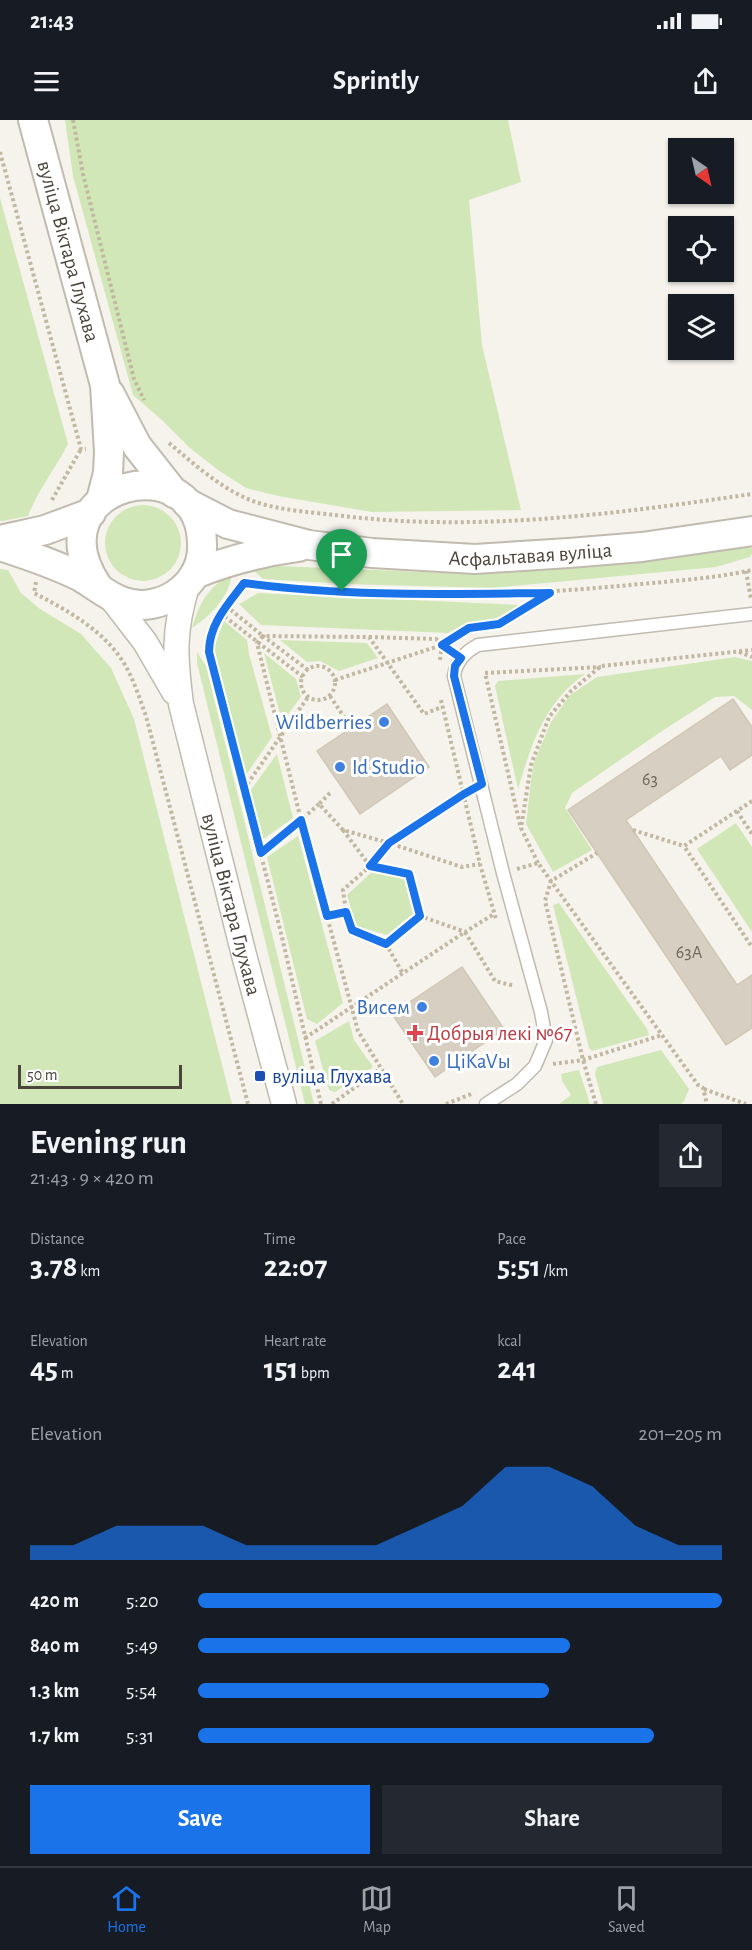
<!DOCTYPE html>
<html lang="en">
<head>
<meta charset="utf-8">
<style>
	:root { --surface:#171b24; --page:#242831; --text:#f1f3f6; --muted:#9ea1a6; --line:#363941; --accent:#1a73e8 }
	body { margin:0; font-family:"Alegreya Sans",sans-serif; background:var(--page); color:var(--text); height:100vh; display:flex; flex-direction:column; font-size:22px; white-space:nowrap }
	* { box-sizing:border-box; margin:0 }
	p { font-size:20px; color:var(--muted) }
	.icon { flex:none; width:33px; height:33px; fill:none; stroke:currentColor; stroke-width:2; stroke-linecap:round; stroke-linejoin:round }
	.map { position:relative; height:984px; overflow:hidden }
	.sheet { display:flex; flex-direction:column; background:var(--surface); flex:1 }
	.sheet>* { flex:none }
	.needle { width:39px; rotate:146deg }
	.fabs { position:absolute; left:668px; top:18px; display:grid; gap:12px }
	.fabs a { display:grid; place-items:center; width:66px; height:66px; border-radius:0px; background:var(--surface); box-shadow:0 2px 4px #0004; font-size:30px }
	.scale { position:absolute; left:18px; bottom:15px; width:164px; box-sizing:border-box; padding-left:6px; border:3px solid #4a443a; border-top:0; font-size:16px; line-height:21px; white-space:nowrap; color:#4a443a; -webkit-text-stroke:4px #fff; paint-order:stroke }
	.pin { position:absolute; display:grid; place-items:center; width:51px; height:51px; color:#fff; margin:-62px -26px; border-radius:50% 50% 50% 0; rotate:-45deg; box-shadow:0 0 6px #0007 }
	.pin .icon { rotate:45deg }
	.round { display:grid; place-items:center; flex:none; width:63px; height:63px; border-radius:0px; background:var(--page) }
	.summary { display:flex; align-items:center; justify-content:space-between; height:102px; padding:0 30px }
	h1 { font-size:33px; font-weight:700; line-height:45px }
	.figures { display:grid; grid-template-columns:repeat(3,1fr); gap:9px; height:102px; padding:6px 30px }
	.figures div { display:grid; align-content:center }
	.figures b { font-size:30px; font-weight:700 }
	.figures small { font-size:16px; font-weight:400 }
	.figures p { font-size:16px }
	.chart { height:168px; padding:12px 30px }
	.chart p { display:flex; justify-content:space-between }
	.chart svg { width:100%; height:108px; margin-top:6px; fill:var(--accent); opacity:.7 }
	.button { display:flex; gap:12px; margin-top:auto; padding:12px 30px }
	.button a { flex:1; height:69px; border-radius:0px; background:var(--accent); color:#fff; font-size:24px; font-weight:700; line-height:69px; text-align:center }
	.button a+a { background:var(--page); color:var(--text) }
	ul { padding:0 30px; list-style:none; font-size:20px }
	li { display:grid; grid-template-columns:96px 72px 1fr; align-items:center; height:45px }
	li i { height:15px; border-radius:8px; background:var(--accent) }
	.status { display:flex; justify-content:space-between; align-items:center; height:42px; padding:0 30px; background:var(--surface); direction:ltr }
	.status svg { height:16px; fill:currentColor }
	header { display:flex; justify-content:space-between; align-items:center; height:78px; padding:0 30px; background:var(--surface); font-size:27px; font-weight:700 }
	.tabs { display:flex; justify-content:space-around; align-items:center; height:84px; border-top:2px solid var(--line); background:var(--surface); font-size:16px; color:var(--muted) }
	.tabs a { display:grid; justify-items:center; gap:3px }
	.tabs .current { color:var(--accent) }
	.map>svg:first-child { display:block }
	.green { fill:#d1e7b8 }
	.building { fill:#d7cfc2; stroke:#d1c7b5; stroke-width:1.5 }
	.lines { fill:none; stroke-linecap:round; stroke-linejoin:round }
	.service-casing { stroke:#c1bbaf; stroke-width:15 }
	.minor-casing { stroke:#c1bbaf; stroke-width:27 }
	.tertiary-casing { stroke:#c1bbaf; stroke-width:32 }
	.path { stroke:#c2b7a1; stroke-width:4; stroke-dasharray:3 3; stroke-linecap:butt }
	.service { stroke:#fff; stroke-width:12 }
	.minor { stroke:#fff; stroke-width:24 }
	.tertiary { stroke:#fff; stroke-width:28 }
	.route-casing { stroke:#fff; stroke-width:12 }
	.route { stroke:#1a73e8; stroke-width:8 }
	.shop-dot { fill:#3f7fe0; stroke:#fff; stroke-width:2 }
	.health-dot { fill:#e0444e; stroke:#fff; stroke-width:2 }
	.transit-dot { fill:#1a4fb4; stroke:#fff; stroke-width:2 }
	.labels { text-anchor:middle; stroke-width:6; stroke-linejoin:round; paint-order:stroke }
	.number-label { font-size:18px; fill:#6d675c }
	.street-label { font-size:21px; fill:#4a443a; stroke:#fff }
	.shop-label { font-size:21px; fill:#366cbe; stroke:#fff; text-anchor:end }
	.health-label { font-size:21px; fill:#be3a42; stroke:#fff; text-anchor:start }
	.transit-label { font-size:21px; fill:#164399; stroke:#fff; text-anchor:start }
</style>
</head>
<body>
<div class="status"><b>21:43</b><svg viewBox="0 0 49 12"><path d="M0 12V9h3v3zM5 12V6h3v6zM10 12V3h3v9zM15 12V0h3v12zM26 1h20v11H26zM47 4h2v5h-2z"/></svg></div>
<header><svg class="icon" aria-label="menu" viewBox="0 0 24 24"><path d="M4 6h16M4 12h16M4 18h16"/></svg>Sprintly<svg class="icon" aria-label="share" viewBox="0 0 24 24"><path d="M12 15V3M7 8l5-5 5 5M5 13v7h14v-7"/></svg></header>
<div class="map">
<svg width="752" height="984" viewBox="0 0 752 984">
	<rect width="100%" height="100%" fill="#f5f3ec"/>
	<g class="green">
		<path d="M 65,0 L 508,0 L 521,62 L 469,80 L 482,225 L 521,390 L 372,392 L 278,376 L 246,368 L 218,350 L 190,328 L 163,301 L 133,275 L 73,56 Z"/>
		<path d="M 0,78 L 68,324 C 55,349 38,370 28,396 L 2,401 L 0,401 Z"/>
		<circle cx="143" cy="423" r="38"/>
		<path d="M 741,426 L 752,428 L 752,434 L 750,437 L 716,447 L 493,468 L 346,464 L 263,459 L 251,448 L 254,445 L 448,453 L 541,450 L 644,442 Z"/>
		<path d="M 0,449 L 8,450 L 21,473 L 40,489 L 81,514 L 111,548 L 134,599 L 232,984 L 0,984 Z"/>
		<path d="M 232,453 C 230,476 211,495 192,508 C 200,481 208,468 232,453 Z"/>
		<path d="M 258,473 L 520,485 L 493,502 L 466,503 L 448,513 L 261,505 L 239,484 Z"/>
		<path d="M 224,501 L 247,520 L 249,534 L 272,617 L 246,655 L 215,538 L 214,527 Z"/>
		<path d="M 280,520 L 367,523 L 378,538 L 339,551 L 320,541 L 307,542 Z"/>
		<path d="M 197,532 L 206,546 L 314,984 L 305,984 L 197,543 Z"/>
		<path d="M 264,533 L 296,559 L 301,577 L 282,602 Z"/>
		<path d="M 735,537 L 752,541 L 752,590 L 734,576 L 715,577 L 662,611 L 572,673 L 565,688 L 592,730 L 553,752 L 526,704 L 533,645 L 551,602 L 570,575 L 597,557 Z"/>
		<path d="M 585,554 C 544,583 532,623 518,669 L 495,566 L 498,561 Z"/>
		<path d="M 277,634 L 293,698 L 262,720 L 250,671 Z"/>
		<path d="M 736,703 L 752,727 L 752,812 L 697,729 Z"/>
		<path d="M 298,716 L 343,883 L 317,904 L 307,899 L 267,737 Z"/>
		<path d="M 374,750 L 404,759 L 413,794 L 387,815 L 356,806 L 347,775 Z"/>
		<path d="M 559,783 L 647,909 L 649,915 L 592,931 L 589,928 L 553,785 Z"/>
		<path d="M 349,901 L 354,920 L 373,947 L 335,972 L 329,970 L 315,921 Z"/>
		<path d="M 661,930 L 689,969 L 684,981 L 681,984 L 603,984 L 595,954 L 597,947 Z"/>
		<path d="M 579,950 L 590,984 L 559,984 L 571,975 L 562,961 L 561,954 Z"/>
	</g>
	<g class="building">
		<path d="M 733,579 L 752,607 L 752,635 L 730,650 L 721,636 L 626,700 L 737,865 L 752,855 L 752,908 L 726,925 L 568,690 Z"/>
		<path d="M 387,584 L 429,647 L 360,694 L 317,631 Z"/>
		<path d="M 462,847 L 504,909 L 435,957 L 392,894 Z"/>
	</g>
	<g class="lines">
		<defs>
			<path id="service" d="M 486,984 L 517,964 L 535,946 L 546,920 L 541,892 L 503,753 L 454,556 C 456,541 465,532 478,525 L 752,494"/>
			<g id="minor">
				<path id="s1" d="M 187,466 C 173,512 175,538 181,584 L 244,835 L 284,984"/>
				<path d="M 108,474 L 145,522 L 174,572"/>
			</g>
			<g id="tertiary">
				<path id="s2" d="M 33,0 L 105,265 L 109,332 L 108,353 L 101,380"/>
				<path d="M 110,274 L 137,326 L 174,373"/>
				<path id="s3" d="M 187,383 L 228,404 L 309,425 L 372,433 L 475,439 L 569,433 L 642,427 L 752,411"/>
				<path d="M 0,420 L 45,410 L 91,393"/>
				<path d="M 0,426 C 28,435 55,444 81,457 C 95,465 108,477 124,482 C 159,494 201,467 202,429 C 206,320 28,363 98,467"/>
				<path d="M 195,454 C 229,440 262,432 298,427"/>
			</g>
		</defs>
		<use href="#service" class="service-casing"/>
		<use href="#minor" class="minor-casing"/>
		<use href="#tertiary" class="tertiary-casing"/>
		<g class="path">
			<path d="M 73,0 L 83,54 L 134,259 L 144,280"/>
			<path d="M 0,32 L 81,329 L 86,329"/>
			<path d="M 169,323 C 194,344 219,367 250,380 C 276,390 308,392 335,395 C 474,413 615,394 752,374"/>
			<path d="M 52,380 L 81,329"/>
			<path d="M 746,451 L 751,479"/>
			<path d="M 36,462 L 34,473 C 67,490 101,509 122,540 C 133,557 139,577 146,596 L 248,984"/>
			<path d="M 226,486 L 263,516 L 257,523 L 301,700 L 261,733"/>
			<path d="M 220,493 L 303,557"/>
			<path d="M 497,505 L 550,473"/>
			<path d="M 369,517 L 436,519 L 442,524"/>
			<path d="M 739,532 L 752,537"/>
			<path d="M 440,540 L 442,525 L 464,511"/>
			<circle cx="318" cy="563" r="17"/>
			<path d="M 308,550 L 263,516 L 369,517 L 424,594 L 442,587"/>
			<path d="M 335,560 L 442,525 L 449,530"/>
			<path d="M 330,576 L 346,600"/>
			<path d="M 441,580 L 480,744 L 496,799"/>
			<path d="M 244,669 L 308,577"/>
			<path d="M 330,673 L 319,684 L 343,710 L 389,723 L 463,674"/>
			<path d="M 752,681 L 684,726 L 752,827"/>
			<path d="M 319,684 L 301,700 L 358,911 L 403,984"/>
			<path d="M 737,691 L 752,714"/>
			<path d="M 520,705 L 485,553 L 601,547"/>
			<path d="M 343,710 L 370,746 L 389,723 L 462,747 L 480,744"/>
			<path d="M 633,710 L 684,726"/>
			<path d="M 538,743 L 521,708 L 531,645 L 549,597 L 571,571 L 601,546 L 752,530"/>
			<path d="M 517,749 L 538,743 L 698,965 L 703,968 L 707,984"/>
			<path d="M 327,796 L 346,792"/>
			<path d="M 386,824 L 420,796"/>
			<path d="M 402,852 L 386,824 L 352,809 L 346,792 L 343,770 L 370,746 L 409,754 L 420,796 L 465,812 L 494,794"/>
			<path d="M 305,918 L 465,812 L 495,861 L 515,866"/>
			<path d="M 553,944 L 583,940 L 662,915"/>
			<path d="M 704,969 L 746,984"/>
			<path d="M 321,984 L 281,813 L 209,532 C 209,504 228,483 244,463 C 369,480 505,477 630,465 C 670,461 712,459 752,450"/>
			<path d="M 332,984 L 380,949"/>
			<path d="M 446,984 L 474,973"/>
			<path d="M 596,984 L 583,940 L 545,781 L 551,761 L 597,733"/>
		</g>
		<use href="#service" class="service"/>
		<use href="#minor" class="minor"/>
		<use href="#tertiary" class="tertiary"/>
	</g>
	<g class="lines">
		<defs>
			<path id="route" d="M 244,463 C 345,477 448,474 550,473 L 499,504 L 469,508 L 442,525 L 461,538 L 455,546 L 454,556 L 482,664 L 464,674 L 389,723 L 370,746 L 409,754 L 420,796 L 386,824 L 352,810 L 346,792 L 327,796 L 301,700 L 261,733 L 209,532 C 209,504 228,484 244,463 Z"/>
		</defs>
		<use href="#route" class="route-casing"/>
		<use href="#route" class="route"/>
	</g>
	<g class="shop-dot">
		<circle cx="384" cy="602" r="6"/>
		<circle cx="340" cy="647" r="6"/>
		<circle cx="422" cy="887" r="6"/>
		<circle cx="434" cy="941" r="6"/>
	</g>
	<path class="health-dot" d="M412 904h6v6h6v6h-6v6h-6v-6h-6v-6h6z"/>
	<rect class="transit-dot" x="254" y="950" width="12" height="12" rx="3"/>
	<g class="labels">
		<g class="number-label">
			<text x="650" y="665">63</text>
			<text x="689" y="838">63А</text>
		</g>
		<g class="street-label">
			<text dy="7" stroke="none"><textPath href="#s2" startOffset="136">вуліца Віктара Глухава</textPath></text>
			<text dy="7" stroke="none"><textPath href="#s3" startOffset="352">Асфальтавая вуліца</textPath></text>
			<text dy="7" stroke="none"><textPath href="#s1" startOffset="326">вуліца Віктара Глухава</textPath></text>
		</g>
		<g class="shop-label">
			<text x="372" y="609">Wildberries</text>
			<text x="352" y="654" text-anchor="start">Id Studio</text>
			<text x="410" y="894">Висем</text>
			<text x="446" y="948" text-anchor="start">ЦiKaVы</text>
		</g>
		<g class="health-label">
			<text x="427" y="920">Добрыя лекі №67</text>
		</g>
		<g class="transit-label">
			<text x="272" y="963">вуліца Глухава</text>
		</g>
	</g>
</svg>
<div class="fabs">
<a><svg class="needle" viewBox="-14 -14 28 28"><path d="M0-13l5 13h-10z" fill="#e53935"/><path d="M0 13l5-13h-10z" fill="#9ea1a6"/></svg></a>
<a><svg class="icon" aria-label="locate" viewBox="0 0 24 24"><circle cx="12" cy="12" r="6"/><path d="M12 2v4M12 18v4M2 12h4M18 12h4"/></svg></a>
<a><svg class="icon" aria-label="layers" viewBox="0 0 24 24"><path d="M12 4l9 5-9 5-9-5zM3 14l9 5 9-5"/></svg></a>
</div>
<div class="scale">50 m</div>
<div class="pin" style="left:342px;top:471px;background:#1e9e55"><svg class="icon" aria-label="arrive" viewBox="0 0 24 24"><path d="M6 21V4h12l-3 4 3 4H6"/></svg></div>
</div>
<section class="sheet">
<div class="summary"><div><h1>Evening run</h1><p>21:43 · 9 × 420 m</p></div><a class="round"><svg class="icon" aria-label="share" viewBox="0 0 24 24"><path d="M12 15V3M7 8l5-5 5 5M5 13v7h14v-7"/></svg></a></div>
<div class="figures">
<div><p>Distance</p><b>3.78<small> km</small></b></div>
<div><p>Time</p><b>22:07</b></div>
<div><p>Pace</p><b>5:51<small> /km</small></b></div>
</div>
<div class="figures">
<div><p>Elevation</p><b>45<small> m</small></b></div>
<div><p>Heart rate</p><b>151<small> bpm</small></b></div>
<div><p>kcal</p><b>241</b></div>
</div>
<div class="chart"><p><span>Elevation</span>201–205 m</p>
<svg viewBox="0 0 160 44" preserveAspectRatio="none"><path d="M0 44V38L10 38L20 30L30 30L40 30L50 38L60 38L70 38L80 38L90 30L100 22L110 6L120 6L130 14L140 30L150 38L160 38V44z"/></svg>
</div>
<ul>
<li><b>420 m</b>5:20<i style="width:100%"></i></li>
<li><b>840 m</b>5:49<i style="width:71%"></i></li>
<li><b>1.3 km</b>5:54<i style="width:67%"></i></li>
<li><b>1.7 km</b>5:31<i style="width:87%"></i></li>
</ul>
<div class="button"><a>Save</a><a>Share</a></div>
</section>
<nav class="tabs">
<a class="current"><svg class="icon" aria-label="home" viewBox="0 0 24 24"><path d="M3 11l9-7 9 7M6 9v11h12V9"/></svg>Home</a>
<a><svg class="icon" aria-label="map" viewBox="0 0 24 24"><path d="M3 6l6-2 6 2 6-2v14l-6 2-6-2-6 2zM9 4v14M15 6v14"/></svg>Map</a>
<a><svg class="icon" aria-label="saved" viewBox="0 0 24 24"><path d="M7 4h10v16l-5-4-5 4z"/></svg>Saved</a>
</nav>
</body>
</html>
